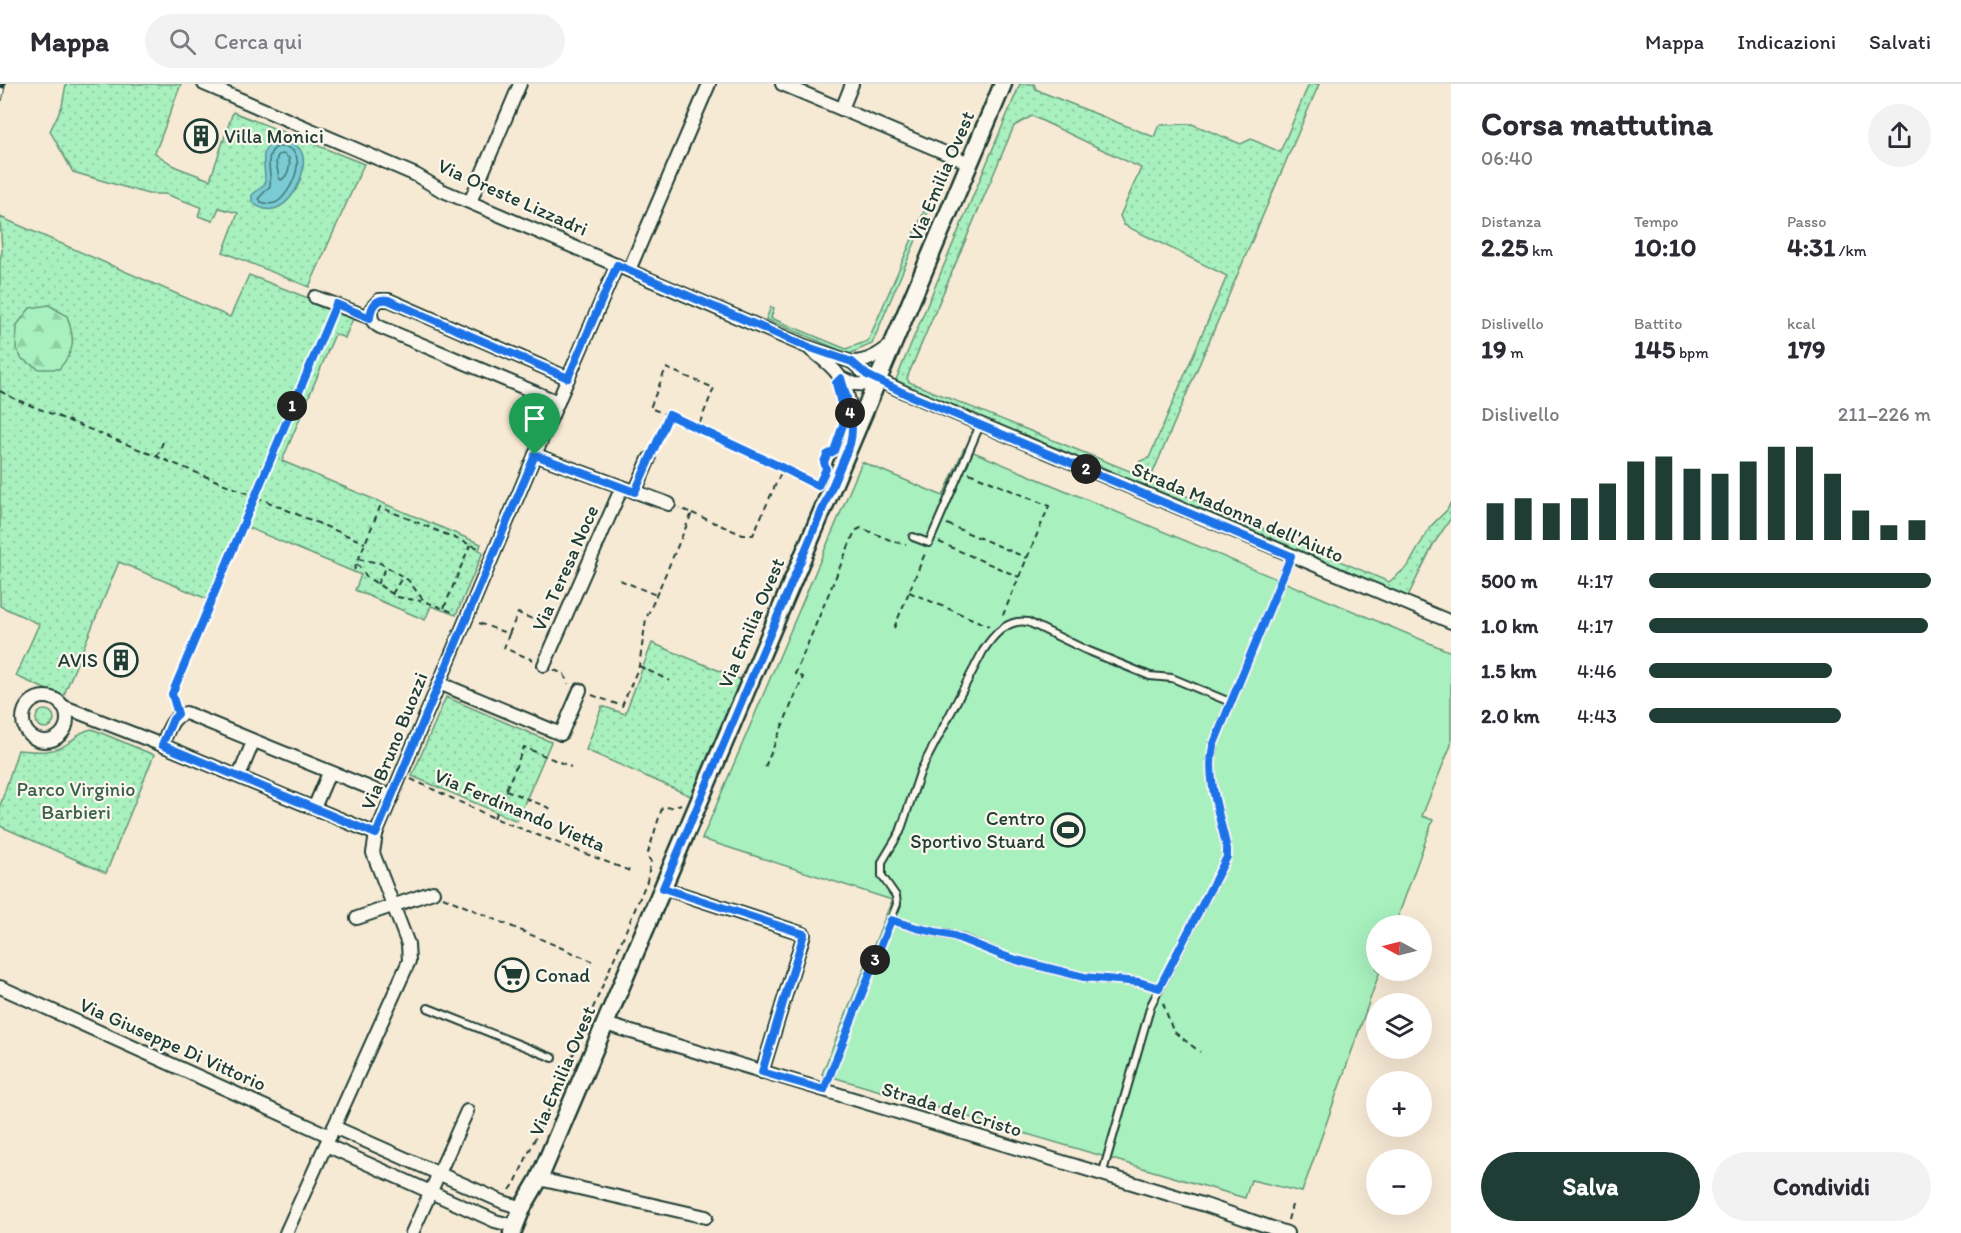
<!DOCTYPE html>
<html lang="it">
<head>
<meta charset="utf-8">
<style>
	:root { --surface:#fff; --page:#f2f2f3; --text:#2b2b33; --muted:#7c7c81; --line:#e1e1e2; --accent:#1f3d34 }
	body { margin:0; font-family:Itim,sans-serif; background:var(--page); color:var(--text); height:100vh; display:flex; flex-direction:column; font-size:22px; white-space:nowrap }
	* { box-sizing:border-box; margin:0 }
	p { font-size:20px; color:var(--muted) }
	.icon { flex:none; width:33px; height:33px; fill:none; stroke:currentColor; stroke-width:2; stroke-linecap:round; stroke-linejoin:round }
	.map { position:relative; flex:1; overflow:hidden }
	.drawer { display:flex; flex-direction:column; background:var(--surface); width:510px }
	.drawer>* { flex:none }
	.needle { width:39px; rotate:277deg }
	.tools { position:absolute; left:1366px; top:831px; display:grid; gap:12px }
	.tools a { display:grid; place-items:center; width:66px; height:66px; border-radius:50%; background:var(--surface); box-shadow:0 6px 24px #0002; font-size:30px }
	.pin { position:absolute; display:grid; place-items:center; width:51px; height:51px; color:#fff; margin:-62px -26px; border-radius:50% 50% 50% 0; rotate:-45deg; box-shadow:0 0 6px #0007 }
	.pin .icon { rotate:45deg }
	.km { position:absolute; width:30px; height:30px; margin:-15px; border-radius:50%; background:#222; color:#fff; font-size:16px; line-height:30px; text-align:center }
	.round { display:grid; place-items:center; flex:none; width:63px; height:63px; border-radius:32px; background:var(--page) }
	.head { display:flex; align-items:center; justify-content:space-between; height:102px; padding:0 30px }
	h1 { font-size:33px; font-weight:800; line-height:45px }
	.metrics { display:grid; grid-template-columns:repeat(3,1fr); gap:9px; height:102px; padding:6px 30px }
	.metrics div { display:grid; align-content:center }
	.metrics b { font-size:26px; font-weight:800 }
	.metrics small { font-size:16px; font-weight:400 }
	.metrics p { font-size:16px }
	.chart { height:168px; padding:12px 30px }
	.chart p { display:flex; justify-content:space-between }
	.chart svg { width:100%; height:108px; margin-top:6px; stroke:var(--accent); stroke-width:6 }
	.button { display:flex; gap:12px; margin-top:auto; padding:12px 30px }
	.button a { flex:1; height:69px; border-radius:36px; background:var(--accent); color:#fff; font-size:24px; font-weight:800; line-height:69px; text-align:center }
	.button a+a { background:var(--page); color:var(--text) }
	ul { padding:0 30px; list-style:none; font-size:20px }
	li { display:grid; grid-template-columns:96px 72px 1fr; align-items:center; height:45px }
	li i { height:15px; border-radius:8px; background:var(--accent) }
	header { display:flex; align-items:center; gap:36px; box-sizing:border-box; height:84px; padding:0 30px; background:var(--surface); border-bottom:2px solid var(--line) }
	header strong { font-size:28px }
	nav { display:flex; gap:33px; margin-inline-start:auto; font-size:21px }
	.search { width:420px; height:54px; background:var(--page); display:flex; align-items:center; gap:15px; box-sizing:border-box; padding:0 21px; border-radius:33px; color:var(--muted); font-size:22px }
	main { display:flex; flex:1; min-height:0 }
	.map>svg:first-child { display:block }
	.grass { fill:url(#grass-dots); stroke:#649679; stroke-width:1.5; fill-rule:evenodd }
	.forest { fill:url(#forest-firs); stroke:#649679; stroke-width:1.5 }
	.pitch { fill:#a8f0be; stroke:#649679; stroke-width:1.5 }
	.water { fill:#7acbd4; stroke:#569294; stroke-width:1.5 }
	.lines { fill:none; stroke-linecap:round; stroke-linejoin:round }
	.shore { stroke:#437674; stroke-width:1.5 }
	.lane-casing { stroke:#1f3d34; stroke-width:10 }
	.street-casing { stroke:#1f3d34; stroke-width:16 }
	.secondary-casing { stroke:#1f3d34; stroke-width:21 }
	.path { stroke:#1f3d34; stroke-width:2; stroke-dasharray:6 4.5; stroke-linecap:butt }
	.lane { stroke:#fbf7ec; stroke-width:6 }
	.street { stroke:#fbf7ec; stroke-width:12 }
	.secondary { stroke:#fbf7ec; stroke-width:16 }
	.rail-casing { stroke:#1f3d34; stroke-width:6 }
	.rail { stroke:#fbf7ec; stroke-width:4; stroke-dasharray:11; stroke-linecap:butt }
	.route-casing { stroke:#fff; stroke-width:12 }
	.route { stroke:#1a73e8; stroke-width:8 }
	.labels { text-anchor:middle; stroke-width:4.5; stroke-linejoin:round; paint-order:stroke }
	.poi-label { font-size:20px; fill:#1f3d34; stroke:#fbf7ec; text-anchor:start }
	.street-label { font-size:20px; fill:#1f3d34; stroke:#fbf7ec }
	.park-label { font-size:20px; fill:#3a6150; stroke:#fbf7ec }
</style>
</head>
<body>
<header>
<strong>Mappa</strong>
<div class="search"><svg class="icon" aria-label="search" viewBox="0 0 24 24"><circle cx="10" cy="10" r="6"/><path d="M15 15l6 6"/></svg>Cerca qui</div>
<nav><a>Mappa</a><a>Indicazioni</a><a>Salvati</a></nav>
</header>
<main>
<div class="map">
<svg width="1451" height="1149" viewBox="0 0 1451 1149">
	<defs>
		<pattern id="grass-dots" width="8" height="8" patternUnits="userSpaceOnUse" patternTransform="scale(1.5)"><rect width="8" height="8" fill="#a8f0be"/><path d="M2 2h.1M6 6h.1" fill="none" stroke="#90cfa4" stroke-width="1.8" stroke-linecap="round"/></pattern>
		<pattern id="forest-firs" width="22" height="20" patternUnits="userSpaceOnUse" patternTransform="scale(1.5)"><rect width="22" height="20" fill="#a8f0be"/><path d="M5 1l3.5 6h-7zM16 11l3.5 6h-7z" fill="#90cfa4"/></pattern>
	</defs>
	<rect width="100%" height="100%" fill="#f7ead5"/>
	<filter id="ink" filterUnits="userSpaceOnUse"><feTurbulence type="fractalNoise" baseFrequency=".0167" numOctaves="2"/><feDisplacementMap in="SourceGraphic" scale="12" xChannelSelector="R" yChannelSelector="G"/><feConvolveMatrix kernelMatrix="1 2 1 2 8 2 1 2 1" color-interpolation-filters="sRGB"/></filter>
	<g filter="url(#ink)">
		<g class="grass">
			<path d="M 66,0 L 181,0 L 155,69 L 176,83 L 210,96 L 233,28 L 364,80 L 309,203 L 223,168 L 238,129 L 219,124 L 213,137 L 198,132 L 201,123 L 165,110 L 148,110 L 73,88 L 50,47 L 62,22 Z"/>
			<path d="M 1020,0 L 1034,0 L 1036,5 L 1044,9 L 1154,53 L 1159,41 L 1192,40 L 1241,60 L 1251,55 L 1280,68 L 1309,0 L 1319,0 L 1152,391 L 1158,400 L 1389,498 L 1408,482 L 1430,443 L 1447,426 L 1451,418 L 1451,434 L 1433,461 L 1407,514 L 895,298 ZM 1032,32 L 1141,84 L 1120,132 L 1124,141 L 1227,192 L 1149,374 L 1140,377 L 1136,386 L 1132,388 L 909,298 L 907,294 L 1014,42 Z"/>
			<path d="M 944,81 L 947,82 L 946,85 L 872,260 L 849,270 L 766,235 L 771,223 L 774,224 L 771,234 L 846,265 L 868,257 Z"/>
			<path d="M 0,133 L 230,233 L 249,191 L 354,232 L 345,254 L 335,250 L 282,377 L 481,460 L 479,466 L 483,468 L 456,531 L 431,522 L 425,536 L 355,506 L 361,491 L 244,442 L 212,517 L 119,478 L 63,613 L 16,592 L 39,540 L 0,522 L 0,175 L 2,168 Z"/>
			<path d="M 652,559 L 742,596 L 693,713 L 586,666 L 602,622 L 625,630 Z"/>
			<path d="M 446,613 L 551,658 L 517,737 L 412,692 Z"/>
			<circle cx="45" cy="635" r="9"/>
			<path d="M 92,645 L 154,671 L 106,789 L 0,742 L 0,722 L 18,666 C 35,667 52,670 67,660 C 78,653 78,648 92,645 Z"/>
		</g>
		<path class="forest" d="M 49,221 L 67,232 C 75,256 76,265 59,285 L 39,285 L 22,275 L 16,264 L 17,241 L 30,224 Z"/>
		<path class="pitch" d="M 964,364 L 1451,568 L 1451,661 L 1422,732 L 1433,736 L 1395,841 L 1377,842 L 1377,886 L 1380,887 L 1302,1108 L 1251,1096 L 1245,1114 L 822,990 L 892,816 L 702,755 L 862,378 L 943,412 Z"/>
		<path class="water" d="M 285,56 C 291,59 298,61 301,67 C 312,87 284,146 252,118 L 252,111 L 265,100 C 266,78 254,59 285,56 Z"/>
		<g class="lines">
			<g class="shore">
				<path d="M 277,63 C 315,59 291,113 275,119 C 270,121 265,119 261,118 L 259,114 L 270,102 C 272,89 263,70 277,63 Z"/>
				<path d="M 283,70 L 289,74 C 291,82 288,92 281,96 L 279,94 L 276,78 L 278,71 Z"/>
			</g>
			<defs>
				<g id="lane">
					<path d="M 913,453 L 929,459 L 980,341"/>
					<path d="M 891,836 L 912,843 L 962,854 L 1011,875 L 1084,893 L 1139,898 L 1159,904"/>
					<path d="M 428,924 L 553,974"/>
					<path d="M 824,1006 L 897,820 L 896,812 L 882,792 L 882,778 L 900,748 L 921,686 L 983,567 C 993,551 1008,534 1028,538 L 1084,565 L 1150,592 L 1172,594 L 1230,618"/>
					<path d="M 1102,1091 L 1151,921 L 1227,773 L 1227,765 C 1220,732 1206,695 1213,662 L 1291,472"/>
				</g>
				<g id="street">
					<path d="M 204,0 L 416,91 L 441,106 L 805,262 L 852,278 L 867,291 L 904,308 L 1451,538"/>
					<path d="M 782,0 L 969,79"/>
					<path d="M 842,25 L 852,0"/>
					<path d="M 470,118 L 520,0"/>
					<path d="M 629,186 L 709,0"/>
					<path d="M 315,213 L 371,234"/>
					<path d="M 811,266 C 821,274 832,281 839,292 C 850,308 852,332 852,351"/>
					<path d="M 852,278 C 868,278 878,271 891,261"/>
					<path d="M 841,294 L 855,300 L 875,301"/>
					<path d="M 558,318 L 380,243 C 372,239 371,235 371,225 L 379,216 L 389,216 L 568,294"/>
					<path d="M 535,371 L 669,420"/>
					<path d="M 635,408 L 649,375"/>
					<path d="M 544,581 L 622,403"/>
					<path d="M 439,599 L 561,650 L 580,606"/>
					<circle cx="45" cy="635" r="22"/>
					<path d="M 62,622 L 162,661 L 376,750"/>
					<path d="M 162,661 C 168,648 171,632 186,629 L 392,713"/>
					<path d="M 239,692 L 253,658"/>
					<path d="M 314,724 L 329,689"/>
					<path d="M 663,804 L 804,850 L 762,988"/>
					<path d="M 357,834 L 433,808"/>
					<path d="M 0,903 L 330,1052"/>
					<path d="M 605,940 L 1205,1121 L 1287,1149"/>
					<path d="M 334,1043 L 503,1118 L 522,1124"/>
					<path d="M 326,1061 L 495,1137 L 514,1142"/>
					<path d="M 539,1095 L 706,1133"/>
					<path d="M 286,1149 L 409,877 L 408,860 L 373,769 L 376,750 L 535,371 L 617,181"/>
					<path d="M 412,1149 L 467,1027"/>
				</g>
				<path id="secondary" d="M 512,1149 L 522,1124 L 539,1095 L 605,940 L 1003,0"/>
			</defs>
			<use href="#lane" class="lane-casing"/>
			<use href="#street" class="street-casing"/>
			<use href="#secondary" class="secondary-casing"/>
			<g class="path">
				<path d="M 331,231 L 254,412 L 365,459"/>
				<path d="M 666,284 L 714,304 L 698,343 L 650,324 Z"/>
				<path d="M 0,307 L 15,315 L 254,412 L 172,610 L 175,619"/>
				<path d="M 698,343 L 782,383"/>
				<path d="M 654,364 L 669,331"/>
				<path d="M 157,373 L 163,358"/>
				<path d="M 825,382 L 824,378 L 831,369"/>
				<path d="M 969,389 L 1049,422 L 1003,531"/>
				<path d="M 692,429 L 743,451 L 753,451 L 783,384 L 817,402"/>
				<path d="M 947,440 L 1027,474"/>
				<path d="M 939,458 L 1019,493"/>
				<path d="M 358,475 L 380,479 L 387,483 L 408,496 L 424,517 L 455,529"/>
				<path d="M 357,480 L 367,493 L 397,513 L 421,517"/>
				<path d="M 354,486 L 380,423 L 481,465"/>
				<path d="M 620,496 L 656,511"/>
				<path d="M 377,500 L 386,484"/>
				<path d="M 909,508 L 989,542"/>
				<path d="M 392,510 L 403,492"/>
				<path d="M 444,524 L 470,461"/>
				<path d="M 479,539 L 509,550 L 504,564 L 533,576"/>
				<path d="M 894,544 L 926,467"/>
				<path d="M 509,550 L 518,529 L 547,541"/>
				<path d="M 639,582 L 670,597"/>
				<path d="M 554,586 L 564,590 L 568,600"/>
				<path d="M 592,611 L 622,622 L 639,582 L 646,535 L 692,429 L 679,424"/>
				<path d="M 765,683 L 803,593 L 795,590 L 855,447 L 861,444 L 895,458 L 906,460"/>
				<path d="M 411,695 L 494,734 L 630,787"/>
				<path d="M 506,706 L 554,726"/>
				<path d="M 494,734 L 524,663 L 571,683"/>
				<path d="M 443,813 L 592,877"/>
				<path d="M 1163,919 L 1173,947 L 1200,968"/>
				<path d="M 510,1106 L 515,1099 L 576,964 L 647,797 L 651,777 L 647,772 L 662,724 L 673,723 L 681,720"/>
				<path d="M 1288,1136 L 1292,1121"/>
			</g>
			<use href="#lane" class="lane"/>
			<use href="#street" class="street"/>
			<use href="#secondary" class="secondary"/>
			<defs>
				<path id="rail" d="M 0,15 L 3,0"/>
			</defs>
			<use href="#rail" class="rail-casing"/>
			<use href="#rail" class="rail"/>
		</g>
	</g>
	<g class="lines" filter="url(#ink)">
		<defs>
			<path id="route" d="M 617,181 L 805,262 L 852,278 L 867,291 L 904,309 L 1291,472 L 1213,662 C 1206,695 1220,732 1227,765 L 1227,773 L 1159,904 L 1139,898 L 1084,893 L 1020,877 L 1004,872 L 954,852 L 917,844 L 891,836 L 824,1006 L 762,988 L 804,850 L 663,804 L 850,360 C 856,338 847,315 841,294 L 836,299 L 843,328 L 843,341 L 834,367 L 827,371 L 824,378 L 826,385 L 818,402 L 783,384 L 669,331 L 635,408 L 535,371 L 376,750 L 162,661 L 173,635 L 178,630 L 172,610 L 336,220 L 370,234 C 371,222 376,214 388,216 L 568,294 Z"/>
		</defs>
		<use href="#route" class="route-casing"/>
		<use href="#route" class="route"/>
	</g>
	<defs>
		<symbol id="building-ring" viewBox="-11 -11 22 22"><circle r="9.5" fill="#fbf7ec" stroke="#1f3d34" stroke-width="1.5"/><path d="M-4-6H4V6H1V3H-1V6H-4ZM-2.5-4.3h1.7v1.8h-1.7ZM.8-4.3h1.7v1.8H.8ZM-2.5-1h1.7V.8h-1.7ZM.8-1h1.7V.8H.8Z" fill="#1f3d34"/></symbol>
		<symbol id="stadium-ring" viewBox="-11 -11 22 22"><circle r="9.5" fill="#fbf7ec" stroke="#1f3d34" stroke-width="1.5"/><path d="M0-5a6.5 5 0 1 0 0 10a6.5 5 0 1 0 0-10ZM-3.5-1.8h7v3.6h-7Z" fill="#1f3d34"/></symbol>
		<symbol id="supermarket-ring" viewBox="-11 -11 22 22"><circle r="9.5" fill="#fbf7ec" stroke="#1f3d34" stroke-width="1.5"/><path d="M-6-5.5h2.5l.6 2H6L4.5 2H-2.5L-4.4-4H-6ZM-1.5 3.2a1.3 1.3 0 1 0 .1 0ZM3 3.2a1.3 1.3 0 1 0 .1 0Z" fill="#1f3d34"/></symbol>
	</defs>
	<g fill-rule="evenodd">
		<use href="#building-ring" x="182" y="33" width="38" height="38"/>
		<use href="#building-ring" x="102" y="557" width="38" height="38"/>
		<use href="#stadium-ring" x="1049" y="727" width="38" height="38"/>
		<use href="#supermarket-ring" x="493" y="872" width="38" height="38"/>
	</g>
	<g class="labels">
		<g class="poi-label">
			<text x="224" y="59">Villa Monici</text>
			<text x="98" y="583" text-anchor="end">AVIS</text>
			<text x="1045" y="741" text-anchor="end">Centro<tspan x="1045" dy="23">Sportivo Stuard</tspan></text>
			<text x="535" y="898">Conad</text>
		</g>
		<g class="street-label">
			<text transform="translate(941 92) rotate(-67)" y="7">Via Emilia Ovest</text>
			<text transform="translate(513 113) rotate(24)" y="7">Via Oreste Lizzadri</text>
			<text transform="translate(1238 428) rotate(23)" y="7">Strada Madonna dell'Aiuto</text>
			<text transform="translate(565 484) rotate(-66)" y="7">Via Teresa Noce</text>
			<text transform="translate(751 539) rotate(-67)" y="7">Via Emilia Ovest</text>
			<text transform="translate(394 657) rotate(-68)" y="7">Via Bruno Buozzi</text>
			<text transform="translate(520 726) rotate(23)" y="7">Via Ferdinando Vietta</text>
			<text transform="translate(173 960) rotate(24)" y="7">Via Giuseppe Di Vittorio</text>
			<text transform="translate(562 987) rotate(-67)" y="7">Via Emilia Ovest</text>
			<text transform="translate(952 1025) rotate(17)" y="7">Strada del Cristo</text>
		</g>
		<g class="park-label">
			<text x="76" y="712">Parco Virginio<tspan x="76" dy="23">Barbieri</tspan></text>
		</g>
	</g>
</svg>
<div class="tools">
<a><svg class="needle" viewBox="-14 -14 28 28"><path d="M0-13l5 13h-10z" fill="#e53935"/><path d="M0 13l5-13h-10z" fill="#7c7c81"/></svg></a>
<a><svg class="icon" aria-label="layers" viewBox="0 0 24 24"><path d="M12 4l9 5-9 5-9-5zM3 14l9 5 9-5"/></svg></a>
<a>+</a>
<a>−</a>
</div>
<div class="pin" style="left:535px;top:371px;background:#1e9e55"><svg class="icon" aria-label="arrive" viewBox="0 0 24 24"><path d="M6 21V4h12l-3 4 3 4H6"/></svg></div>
<b class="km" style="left:292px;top:322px">1</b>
<b class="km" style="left:1086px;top:385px">2</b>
<b class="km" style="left:875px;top:876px">3</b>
<b class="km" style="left:850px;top:329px">4</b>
</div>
<section class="drawer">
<div class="head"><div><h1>Corsa mattutina</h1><p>06:40</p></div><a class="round"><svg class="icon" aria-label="share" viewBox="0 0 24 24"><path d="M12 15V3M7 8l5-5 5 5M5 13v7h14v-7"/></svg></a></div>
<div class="metrics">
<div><p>Distanza</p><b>2.25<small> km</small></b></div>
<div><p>Tempo</p><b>10:10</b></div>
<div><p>Passo</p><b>4:31<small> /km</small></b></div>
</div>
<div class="metrics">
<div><p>Dislivello</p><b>19<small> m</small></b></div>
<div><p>Battito</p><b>145<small> bpm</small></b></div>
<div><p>kcal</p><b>179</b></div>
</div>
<div class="chart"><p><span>Dislivello</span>211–226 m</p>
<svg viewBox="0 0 160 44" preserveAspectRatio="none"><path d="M5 44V29M15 44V27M25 44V29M35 44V27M45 44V21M55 44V12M65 44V10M75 44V15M85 44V17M95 44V12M105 44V6M115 44V6M125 44V17M135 44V32M145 44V38M155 44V36"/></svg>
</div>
<ul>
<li><b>500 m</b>4:17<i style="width:100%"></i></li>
<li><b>1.0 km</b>4:17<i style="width:99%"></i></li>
<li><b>1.5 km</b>4:46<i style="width:65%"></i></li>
<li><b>2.0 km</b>4:43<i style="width:68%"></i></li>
</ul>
<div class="button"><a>Salva</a><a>Condividi</a></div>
</section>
</main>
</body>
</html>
